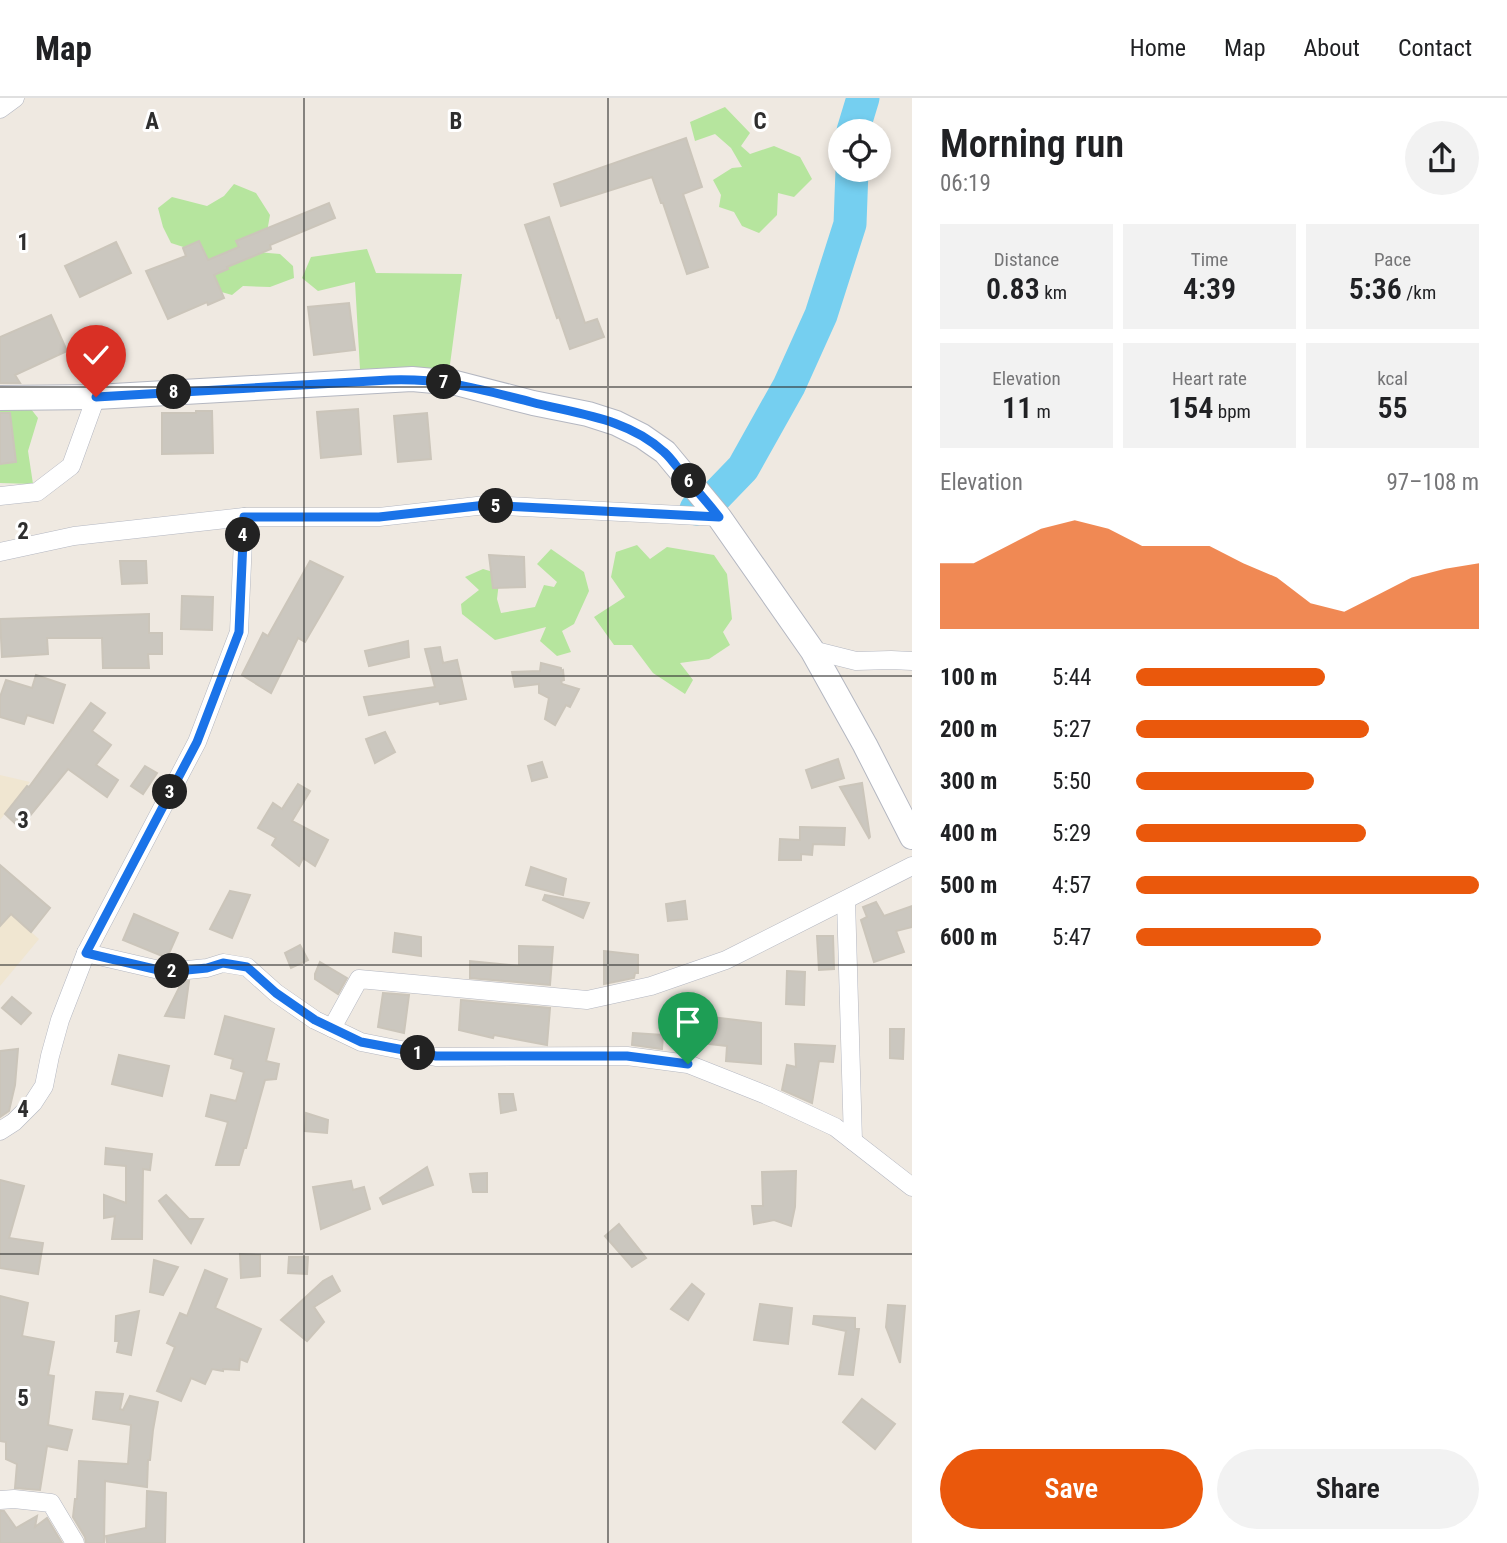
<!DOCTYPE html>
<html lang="en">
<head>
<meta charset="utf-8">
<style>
	:root { --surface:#fff; --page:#f2f2f2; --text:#202124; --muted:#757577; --line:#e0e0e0; --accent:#ea580c }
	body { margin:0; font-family:"Roboto Condensed",sans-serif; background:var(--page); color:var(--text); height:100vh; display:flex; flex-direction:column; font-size:26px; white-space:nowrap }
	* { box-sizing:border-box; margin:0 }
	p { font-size:23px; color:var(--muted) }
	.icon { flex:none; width:38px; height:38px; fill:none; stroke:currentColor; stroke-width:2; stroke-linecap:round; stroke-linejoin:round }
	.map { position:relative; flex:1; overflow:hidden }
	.panel { display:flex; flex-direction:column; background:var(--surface); width:595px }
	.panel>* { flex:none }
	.tools { position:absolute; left:828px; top:21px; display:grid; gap:14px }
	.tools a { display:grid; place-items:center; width:63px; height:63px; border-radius:50%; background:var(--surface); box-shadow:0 4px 10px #0003; font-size:35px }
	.pin { position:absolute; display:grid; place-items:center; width:60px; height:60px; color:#fff; margin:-72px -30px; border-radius:50% 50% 50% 0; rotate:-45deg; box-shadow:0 0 7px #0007 }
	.pin .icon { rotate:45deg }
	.km { position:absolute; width:35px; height:35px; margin:-18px; border-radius:50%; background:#222; color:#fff; font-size:19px; line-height:35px; text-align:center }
	.round { display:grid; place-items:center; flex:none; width:74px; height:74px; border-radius:37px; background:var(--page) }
	.head { display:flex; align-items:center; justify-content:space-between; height:119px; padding:0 28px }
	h1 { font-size:38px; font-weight:600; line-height:52px }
	.metrics { display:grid; grid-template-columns:repeat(3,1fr); gap:10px; height:119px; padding:7px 28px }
	.metrics div { display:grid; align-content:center; border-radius:0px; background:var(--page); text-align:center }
	.metrics b { font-size:30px; font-weight:600 }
	.metrics small { font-size:19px; font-weight:400 }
	.metrics p { font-size:19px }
	.chart { height:196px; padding:14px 28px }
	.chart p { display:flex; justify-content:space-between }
	.chart svg { width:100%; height:126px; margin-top:7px; fill:var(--accent); opacity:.7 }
	.button { display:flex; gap:14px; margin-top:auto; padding:14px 28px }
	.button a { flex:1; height:80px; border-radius:42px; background:var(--accent); color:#fff; font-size:28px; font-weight:600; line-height:80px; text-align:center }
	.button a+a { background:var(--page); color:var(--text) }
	ul { padding:0 28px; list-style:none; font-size:23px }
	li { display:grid; grid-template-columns:112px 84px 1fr; align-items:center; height:52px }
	li i { height:18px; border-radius:9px; background:var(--accent) }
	header { display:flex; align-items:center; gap:42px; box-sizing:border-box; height:98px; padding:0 35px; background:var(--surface); border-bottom:2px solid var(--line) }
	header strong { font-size:33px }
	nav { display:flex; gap:38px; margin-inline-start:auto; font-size:24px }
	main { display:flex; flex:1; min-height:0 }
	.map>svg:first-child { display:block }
	.education { fill:#f0e6d1 }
	.green { fill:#b6e59e }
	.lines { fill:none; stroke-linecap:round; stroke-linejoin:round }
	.river { stroke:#75cff0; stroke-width:33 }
	.building { fill:#cbc7bf; stroke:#cbc5ba; stroke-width:2 }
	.street-casing { stroke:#b4b7c1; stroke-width:19 }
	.secondary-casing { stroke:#b4b7c1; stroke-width:26 }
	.street { stroke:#fff; stroke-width:18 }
	.secondary { stroke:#fff; stroke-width:24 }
	.route-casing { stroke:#fff; stroke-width:14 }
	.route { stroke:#1a73e8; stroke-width:9 }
	.grid { fill:none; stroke:#2e2e2e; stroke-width:2; stroke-opacity:0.55 }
	.grid-label { font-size:23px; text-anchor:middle; font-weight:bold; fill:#2e2e2e; stroke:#fff; stroke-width:6; stroke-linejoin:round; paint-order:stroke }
</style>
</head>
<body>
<header>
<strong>Map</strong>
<nav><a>Home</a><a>Map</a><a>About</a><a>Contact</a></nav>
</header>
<main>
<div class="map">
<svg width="912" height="1445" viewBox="0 0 912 1445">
	<rect width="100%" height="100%" fill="#efe9e1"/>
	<g class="education">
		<path d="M 0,677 L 30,684 L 0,722 Z"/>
		<path d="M 0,807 L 39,841 L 0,888 Z"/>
	</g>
	<g class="green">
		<path d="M 725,9 L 750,35 L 741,48 L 750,56 L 774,48 L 800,59 L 812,81 L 794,99 L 778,95 L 777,117 L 759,135 L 742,128 L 734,114 L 719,109 L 721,97 L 713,82 L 732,70 L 742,69 L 731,50 L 715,36 L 695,43 L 690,24 Z"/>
		<path d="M 234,86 L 256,95 L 270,117 L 267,134 L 247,153 L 280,156 L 293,168 L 294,180 L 270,189 L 243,188 L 232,197 L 218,193 L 199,154 L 171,145 L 163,129 L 158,110 L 172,99 L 207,108 L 224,98 Z"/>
		<path d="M 367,151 L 376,175 L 462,176 L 449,274 L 417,270 L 360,271 L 355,184 L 318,193 L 302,180 L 311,159 Z"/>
		<path d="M 27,306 L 38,320 L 28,353 L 33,386 L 0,385 L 0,307 Z"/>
		<path d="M 637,447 L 650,461 L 667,449 L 714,457 L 727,476 L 732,521 L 723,534 L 730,547 L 709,561 L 680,565 L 693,582 L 685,596 L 653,575 L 632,547 L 614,547 L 594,519 L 625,499 L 611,479 L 616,454 Z"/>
		<path d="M 551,451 L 584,474 L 589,493 L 574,526 L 562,533 L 571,554 L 557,558 L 540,543 L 546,529 L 495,542 L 462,516 L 461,506 L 479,492 L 465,479 L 483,471 L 500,476 L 497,501 L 501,515 L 535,509 L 544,487 L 554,489 L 557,484 L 537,466 Z"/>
	</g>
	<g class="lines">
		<g class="river">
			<path d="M 853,33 L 863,0"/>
			<path d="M 696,411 L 715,399 L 743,370 L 789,288 L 821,217 L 850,126 L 852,72"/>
		</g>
	</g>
	<g class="building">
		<path d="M 686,40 L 702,89 L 683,96 L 708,169 L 687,176 L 663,105 L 661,105 L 652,79 L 561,108 L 554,86 Z"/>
		<path d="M 329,105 L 335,120 L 270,147 L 271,151 L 227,169 L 228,171 L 214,177 L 224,200 L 208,207 L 207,204 L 168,221 L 146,173 L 186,158 L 183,150 L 199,143 L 208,162 L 239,149 L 236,143 Z"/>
		<path d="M 549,119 L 585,225 L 597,221 L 604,239 L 570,251 L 559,219 L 557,220 L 525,127 Z"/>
		<path d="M 116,144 L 131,175 L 80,199 L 65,168 Z"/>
		<path d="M 349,205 L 355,252 L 314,257 L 308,209 Z"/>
		<path d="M 51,217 L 67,253 L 15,277 L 20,285 L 0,285 L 0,239 Z"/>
		<path d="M 358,311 L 361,356 L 321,360 L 317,314 Z"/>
		<path d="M 196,313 L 212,313 L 213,355 L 162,356 L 162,315 L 196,315 Z"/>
		<path d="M 0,315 L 10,315 L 16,364 L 0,366 Z"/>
		<path d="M 427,315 L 431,361 L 398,364 L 394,318 Z"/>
		<path d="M 489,457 L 524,459 L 525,489 L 493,490 Z"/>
		<path d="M 120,463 L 146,463 L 147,485 L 122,486 Z"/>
		<path d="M 310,463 L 343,479 L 305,544 L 298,540 L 271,595 L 242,577 L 263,535 L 268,538 Z"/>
		<path d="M 182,498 L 213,499 L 212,532 L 181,531 Z"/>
		<path d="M 149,516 L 149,535 L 162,535 L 162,556 L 148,556 L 149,570 L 103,570 L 102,540 L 47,540 L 48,556 L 2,559 L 0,521 Z"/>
		<path d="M 408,543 L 409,559 L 369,568 L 365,553 Z"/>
		<path d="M 440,549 L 443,565 L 457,562 L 466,601 L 440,606 L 439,603 L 369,617 L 364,599 L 435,589 L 425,551 Z"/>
		<path d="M 541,565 L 561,570 L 561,573 L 563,572 L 564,582 L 561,583 L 562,586 L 579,591 L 570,609 L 566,607 L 555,627 L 545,621 L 549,600 L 539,595 L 539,586 L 515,589 L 512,574 L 540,573 Z"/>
		<path d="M 36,577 L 65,587 L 53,625 L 27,617 L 24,626 L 0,619 L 0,599 L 6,582 L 32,590 Z"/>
		<path d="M 91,605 L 105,615 L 92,633 L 111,647 L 96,667 L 118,682 L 107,699 L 68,671 L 20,730 L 5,716 L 27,688 L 29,689 Z"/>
		<path d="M 385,634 L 395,654 L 375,665 L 366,641 Z"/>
		<path d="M 838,661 L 844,680 L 812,690 L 806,672 Z"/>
		<path d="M 542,664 L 547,679 L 532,683 L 528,668 Z"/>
		<path d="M 145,668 L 157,675 L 143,696 L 131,688 Z"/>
		<path d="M 862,685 L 870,739 L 869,740 L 840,689 Z"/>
		<path d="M 298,686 L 310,693 L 292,723 L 328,742 L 315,768 L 303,760 L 299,768 L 272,747 L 276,740 L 258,730 L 273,705 L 282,711 Z"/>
		<path d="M 800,729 L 845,730 L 844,747 L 813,746 L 812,757 L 801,756 L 801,762 L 779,762 L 780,741 L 800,742 Z"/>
		<path d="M 0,767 L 50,810 L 31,834 L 11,816 L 0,828 Z"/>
		<path d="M 531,769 L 566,781 L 563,797 L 526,787 Z"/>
		<path d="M 230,793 L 250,797 L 232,840 L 210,831 Z"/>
		<path d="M 545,797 L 589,805 L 583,820 L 543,802 Z"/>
		<path d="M 685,803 L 687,821 L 668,823 L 666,806 Z"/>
		<path d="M 876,804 L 884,818 L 912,808 L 912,829 L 896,833 L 904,854 L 874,864 L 861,822 L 867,819 L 863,809 Z"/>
		<path d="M 134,816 L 178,835 L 167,860 L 123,842 Z"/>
		<path d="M 395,835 L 421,839 L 421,858 L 393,854 Z"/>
		<path d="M 817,838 L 833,838 L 834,871 L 819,872 Z"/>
		<path d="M 300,847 L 308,862 L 291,870 L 285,855 Z"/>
		<path d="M 519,848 L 553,849 L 550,887 L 470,880 L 470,863 L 519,868 Z"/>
		<path d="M 604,853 L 638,857 L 638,875 L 635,875 L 634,880 L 604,886 Z"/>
		<path d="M 320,864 L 347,880 L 338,896 L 315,881 L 315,876 Z"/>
		<path d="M 787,873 L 805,874 L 804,907 L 786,906 Z"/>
		<path d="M 189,883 L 184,920 L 165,918 L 182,884 Z"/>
		<path d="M 383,895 L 409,897 L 404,935 L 378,929 Z"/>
		<path d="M 12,899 L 31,915 L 21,926 L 2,910 Z"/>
		<path d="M 461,902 L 550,910 L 547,947 L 494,937 L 493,940 L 459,932 Z"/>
		<path d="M 225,918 L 274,931 L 266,963 L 279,966 L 276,981 L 265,982 L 246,1050 L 244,1050 L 239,1067 L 216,1067 L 228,1024 L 206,1018 L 211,997 L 236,1003 L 244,974 L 231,970 L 233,961 L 215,956 Z"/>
		<path d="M 703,918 L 761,925 L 761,966 L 726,963 L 727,948 L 701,945 Z"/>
		<path d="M 890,931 L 904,931 L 903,961 L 890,960 Z"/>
		<path d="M 633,935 L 663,937 L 662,951 L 632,947 Z"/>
		<path d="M 795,946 L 835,948 L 833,964 L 819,963 L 812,1005 L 782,992 L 787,967 L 796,969 Z"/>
		<path d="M 18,951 L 15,987 L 9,1013 L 0,1019 L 0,953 Z"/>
		<path d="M 119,957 L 169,968 L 162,998 L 112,986 Z"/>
		<path d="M 499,996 L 513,996 L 516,1012 L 501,1015 Z"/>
		<path d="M 306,1015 L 328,1022 L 327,1035 L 305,1033 Z"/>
		<path d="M 106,1050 L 152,1056 L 150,1072 L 143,1071 L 142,1141 L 112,1141 L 115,1118 L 104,1120 L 104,1097 L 126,1105 L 126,1068 L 105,1066 Z"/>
		<path d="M 427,1069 L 433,1087 L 383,1106 L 380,1100 Z"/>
		<path d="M 796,1073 L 795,1109 L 791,1128 L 774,1122 L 754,1126 L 752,1108 L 763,1108 L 762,1074 Z"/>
		<path d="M 487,1075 L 487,1094 L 473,1094 L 470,1076 Z"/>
		<path d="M 0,1082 L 24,1088 L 9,1140 L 43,1145 L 38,1176 L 0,1170 Z"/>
		<path d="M 351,1083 L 353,1092 L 364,1089 L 370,1111 L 321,1131 L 313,1089 Z"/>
		<path d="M 166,1097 L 189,1121 L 203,1121 L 191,1145 L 159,1103 Z"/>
		<path d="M 619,1126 L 646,1160 L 632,1169 L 605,1138 Z"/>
		<path d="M 240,1156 L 260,1157 L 260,1178 L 241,1180 Z"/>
		<path d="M 289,1159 L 308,1159 L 307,1176 L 288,1175 Z"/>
		<path d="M 154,1162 L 178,1169 L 163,1197 L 150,1194 Z"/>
		<path d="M 205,1172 L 227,1181 L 215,1210 L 261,1231 L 247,1264 L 240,1261 L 239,1272 L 223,1271 L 223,1273 L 212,1271 L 205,1286 L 191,1280 L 181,1303 L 157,1293 L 175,1249 L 167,1245 L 180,1215 L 187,1218 Z"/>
		<path d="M 332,1178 L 340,1193 L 314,1209 L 324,1224 L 307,1243 L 281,1222 L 323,1183 Z"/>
		<path d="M 692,1186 L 704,1196 L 688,1222 L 671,1211 Z"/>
		<path d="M 0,1198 L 28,1205 L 22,1238 L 54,1244 L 48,1277 L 54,1278 L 48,1327 L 72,1332 L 67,1352 L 47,1348 L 40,1392 L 15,1390 L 17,1366 L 6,1361 L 6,1344 L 0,1343 Z"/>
		<path d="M 760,1206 L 792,1210 L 788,1246 L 754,1242 Z"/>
		<path d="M 888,1207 L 905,1208 L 900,1265 L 886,1229 Z"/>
		<path d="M 139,1213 L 131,1257 L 117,1254 L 119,1243 L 115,1243 L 116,1218 Z"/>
		<path d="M 814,1218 L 855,1220 L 855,1231 L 859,1231 L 853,1277 L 839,1276 L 846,1233 L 813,1226 Z"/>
		<path d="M 96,1294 L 123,1296 L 120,1311 L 123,1312 L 130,1298 L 158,1304 L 153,1332 L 150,1362 L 148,1362 L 147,1389 L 105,1383 L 104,1445 L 86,1445 L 85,1439 L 73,1419 L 75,1401 L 77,1401 L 79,1363 L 128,1366 L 131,1327 L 93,1321 Z"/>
		<path d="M 862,1301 L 895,1326 L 875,1351 L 843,1324 Z"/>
		<path d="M 147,1393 L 166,1395 L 165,1445 L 107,1445 L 106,1438 L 146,1430 Z"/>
		<path d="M 0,1413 L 4,1413 L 16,1430 L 37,1418 L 35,1429 L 47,1420 L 62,1445 L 0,1445 Z"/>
	</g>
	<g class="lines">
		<defs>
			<g id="street">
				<path d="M 0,11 L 15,0"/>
				<path d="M 0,398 L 37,394 L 71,368 L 96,299"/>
				<path d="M 0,454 L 74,438 L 244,419 L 379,419 L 486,407 L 719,419"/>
				<path d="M 812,552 L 856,563 L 891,562 L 912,563"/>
				<path d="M 846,802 L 853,1043"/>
				<path d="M 86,855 L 168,874 L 207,870 L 223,865 L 247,869 L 276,895 L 315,922 L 361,944 L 436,959 L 627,958 L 688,966 L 766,997 L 835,1029 L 912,1089"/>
				<path d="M 332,930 L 359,881 L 587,902 L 651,888 L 726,862 L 912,768"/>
				<path d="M 0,1033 L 14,1024 L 33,1005 L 44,988 L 50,958 L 60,922 L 86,855 L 197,644 L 239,534 L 244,419"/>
				<path d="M 0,1402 L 14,1401 L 51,1405 L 75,1445"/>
			</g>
			<path id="secondary" d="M 0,300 L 96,299 L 412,281 L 456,285 L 533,305 L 588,316 L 616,325 L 642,338 L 665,354 L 719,419 L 812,552 L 865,647 L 912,739"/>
		</defs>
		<use href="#street" class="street-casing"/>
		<use href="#secondary" class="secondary-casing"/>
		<use href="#street" class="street"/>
		<use href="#secondary" class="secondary"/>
	</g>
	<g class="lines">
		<defs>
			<path id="route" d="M 96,299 L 389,282 C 443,280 479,291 531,304 C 577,316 627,320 664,354 C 671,360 676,368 681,374 C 694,389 707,404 719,419 L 486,407 L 379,419 L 244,419 L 239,534 L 197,644 L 86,855 L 167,874 L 207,870 L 223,865 L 247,869 L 276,895 L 315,922 L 361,944 L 436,958 L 627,958 L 688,966"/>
		</defs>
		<use href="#route" class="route-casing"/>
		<use href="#route" class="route"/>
	</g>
	<path class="grid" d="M 304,0 L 304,1445M 608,0 L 608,1445M 0,289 L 912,289M 0,578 L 912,578M 0,867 L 912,867M 0,1156 L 912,1156"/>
	<g class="grid-label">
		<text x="152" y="31">A</text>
		<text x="456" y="31">B</text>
		<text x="760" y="31">C</text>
		<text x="23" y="152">1</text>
		<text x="23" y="441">2</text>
		<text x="23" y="730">3</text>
		<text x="23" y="1019">4</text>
		<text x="23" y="1308">5</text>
	</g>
</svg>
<div class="tools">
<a><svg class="icon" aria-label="locate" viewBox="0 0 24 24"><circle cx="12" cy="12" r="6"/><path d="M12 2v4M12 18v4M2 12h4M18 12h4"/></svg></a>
</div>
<div class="pin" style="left:688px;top:966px;background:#1e9e55"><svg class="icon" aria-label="arrive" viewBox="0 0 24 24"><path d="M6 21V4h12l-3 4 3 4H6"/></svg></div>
<div class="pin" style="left:96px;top:299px;background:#d93025"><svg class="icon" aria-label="check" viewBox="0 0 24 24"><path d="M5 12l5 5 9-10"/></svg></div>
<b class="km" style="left:418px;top:955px">1</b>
<b class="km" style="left:172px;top:873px">2</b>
<b class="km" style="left:170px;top:694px">3</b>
<b class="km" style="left:243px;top:437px">4</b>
<b class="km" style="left:496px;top:408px">5</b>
<b class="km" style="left:689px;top:383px">6</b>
<b class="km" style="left:444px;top:284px">7</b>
<b class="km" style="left:174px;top:294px">8</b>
</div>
<section class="panel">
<div class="head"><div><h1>Morning run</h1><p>06:19</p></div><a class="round"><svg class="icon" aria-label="share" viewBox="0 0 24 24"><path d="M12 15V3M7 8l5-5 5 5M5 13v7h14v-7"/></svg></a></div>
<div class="metrics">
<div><p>Distance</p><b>0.83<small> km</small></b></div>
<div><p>Time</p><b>4:39</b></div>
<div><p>Pace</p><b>5:36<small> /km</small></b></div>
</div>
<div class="metrics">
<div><p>Elevation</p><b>11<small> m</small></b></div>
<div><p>Heart rate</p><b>154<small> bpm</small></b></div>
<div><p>kcal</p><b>55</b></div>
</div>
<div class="chart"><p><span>Elevation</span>97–108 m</p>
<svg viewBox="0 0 160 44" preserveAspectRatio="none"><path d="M0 44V21L10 21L20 15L30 9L40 6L50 9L60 15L70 15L80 15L90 21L100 26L110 35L120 38L130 32L140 26L150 23L160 21V44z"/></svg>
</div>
<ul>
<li><b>100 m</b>5:44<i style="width:55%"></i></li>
<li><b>200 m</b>5:27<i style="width:68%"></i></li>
<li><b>300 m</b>5:50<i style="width:52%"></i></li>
<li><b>400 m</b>5:29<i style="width:67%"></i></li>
<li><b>500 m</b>4:57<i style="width:100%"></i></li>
<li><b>600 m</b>5:47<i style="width:54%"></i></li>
</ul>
<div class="button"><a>Save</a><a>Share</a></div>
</section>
</main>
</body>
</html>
